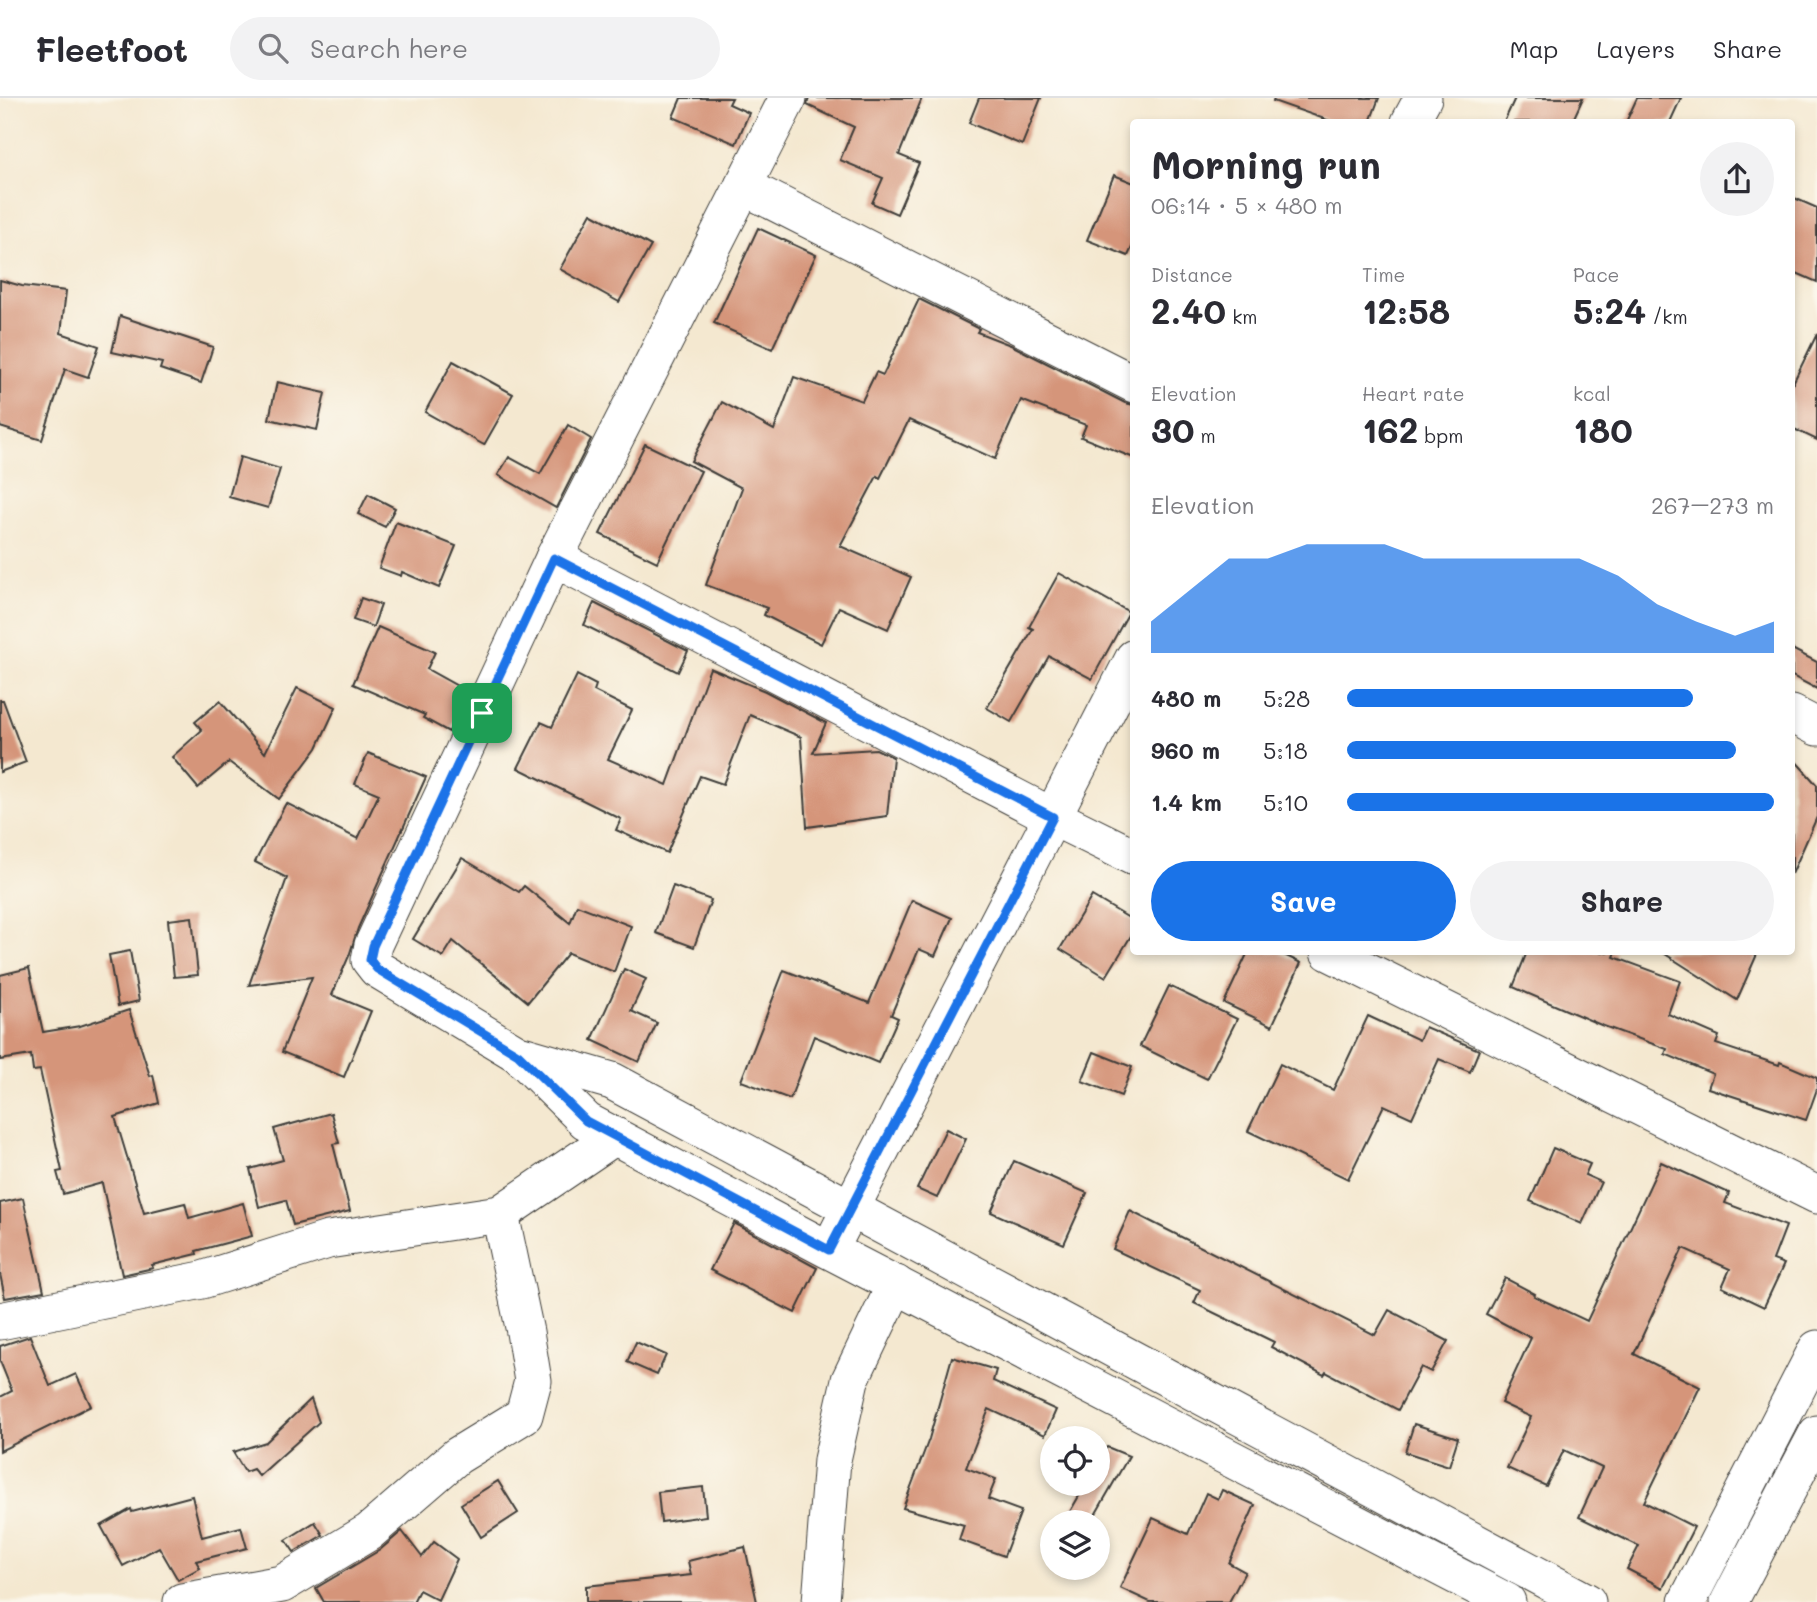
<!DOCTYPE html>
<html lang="en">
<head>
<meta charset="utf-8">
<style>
	:root { --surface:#fff; --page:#f2f2f3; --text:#2b2b33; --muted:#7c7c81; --line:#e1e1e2; --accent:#1a73e8 }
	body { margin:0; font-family:Mali,sans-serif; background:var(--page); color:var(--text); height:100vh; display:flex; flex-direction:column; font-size:26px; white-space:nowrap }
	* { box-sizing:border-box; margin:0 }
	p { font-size:23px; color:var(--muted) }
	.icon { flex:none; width:38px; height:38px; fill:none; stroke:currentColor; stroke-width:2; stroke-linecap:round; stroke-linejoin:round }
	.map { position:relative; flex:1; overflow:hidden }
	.sheet { position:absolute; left:1130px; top:21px; width:665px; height:836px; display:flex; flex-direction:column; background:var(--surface); border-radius:7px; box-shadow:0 4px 10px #0003 }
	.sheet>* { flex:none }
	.controls { position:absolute; left:1040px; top:1328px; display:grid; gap:14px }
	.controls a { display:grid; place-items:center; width:70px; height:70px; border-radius:50%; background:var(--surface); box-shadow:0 4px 10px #0003; font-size:35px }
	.pin { position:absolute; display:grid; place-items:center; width:60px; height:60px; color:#fff; margin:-30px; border-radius:14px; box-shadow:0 4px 10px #0006 }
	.round { display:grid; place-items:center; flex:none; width:74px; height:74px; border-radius:37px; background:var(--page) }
	.headline { display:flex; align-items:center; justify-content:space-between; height:119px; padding:0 21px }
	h1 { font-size:38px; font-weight:700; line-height:52px }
	.metrics { display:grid; grid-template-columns:repeat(3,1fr); gap:10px; height:119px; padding:7px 21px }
	.metrics div { display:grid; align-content:center }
	.metrics b { font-size:35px; font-weight:700 }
	.metrics small { font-size:19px; font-weight:400 }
	.metrics p { font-size:19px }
	.chart { height:196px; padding:14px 21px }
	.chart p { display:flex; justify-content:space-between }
	.chart svg { width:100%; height:126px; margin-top:7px; fill:var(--accent); opacity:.7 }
	.cta { display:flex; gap:14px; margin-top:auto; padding:14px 21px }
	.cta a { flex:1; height:80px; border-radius:42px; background:var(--accent); color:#fff; font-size:28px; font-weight:700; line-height:80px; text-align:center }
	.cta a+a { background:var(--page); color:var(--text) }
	ul { padding:0 21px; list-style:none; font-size:23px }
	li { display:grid; grid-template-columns:112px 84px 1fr; align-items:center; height:52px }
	li i { height:18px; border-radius:9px; background:var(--accent) }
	header { display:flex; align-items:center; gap:42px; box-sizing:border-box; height:98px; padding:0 35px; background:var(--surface); border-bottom:2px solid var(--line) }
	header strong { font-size:33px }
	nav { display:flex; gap:38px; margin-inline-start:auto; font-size:24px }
	.search { width:490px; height:63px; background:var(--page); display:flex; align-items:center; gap:18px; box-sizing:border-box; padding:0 24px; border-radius:38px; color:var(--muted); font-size:26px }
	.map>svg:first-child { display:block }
	.building { fill:#d5957a }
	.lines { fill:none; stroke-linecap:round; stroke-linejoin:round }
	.minor-casing { stroke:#3c3b37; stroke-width:39 }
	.minor { stroke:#fff; stroke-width:37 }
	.route-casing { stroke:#fff; stroke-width:14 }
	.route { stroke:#1a73e8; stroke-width:9 }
</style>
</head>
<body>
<header>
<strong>Fleetfoot</strong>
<div class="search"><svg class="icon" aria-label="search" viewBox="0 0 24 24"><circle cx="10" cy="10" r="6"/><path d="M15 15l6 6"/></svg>Search here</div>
<nav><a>Map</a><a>Layers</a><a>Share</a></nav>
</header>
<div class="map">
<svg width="1817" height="1504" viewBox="0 0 1817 1504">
	<rect width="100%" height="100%" fill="#fbf7ec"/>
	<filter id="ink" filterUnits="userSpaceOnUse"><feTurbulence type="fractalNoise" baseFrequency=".0143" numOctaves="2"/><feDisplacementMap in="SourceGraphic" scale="14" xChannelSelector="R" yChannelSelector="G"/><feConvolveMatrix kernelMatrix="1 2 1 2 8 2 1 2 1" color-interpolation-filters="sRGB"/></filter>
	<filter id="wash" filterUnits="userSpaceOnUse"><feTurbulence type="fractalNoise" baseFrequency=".00686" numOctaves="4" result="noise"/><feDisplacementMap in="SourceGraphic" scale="28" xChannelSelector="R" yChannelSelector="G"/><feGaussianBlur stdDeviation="1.57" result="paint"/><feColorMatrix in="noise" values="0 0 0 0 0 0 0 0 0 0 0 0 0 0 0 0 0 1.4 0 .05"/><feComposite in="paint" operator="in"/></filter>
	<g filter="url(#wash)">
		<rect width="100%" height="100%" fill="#f4e8d0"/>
		<g id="blocks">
			<g class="building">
				<path d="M 681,0 L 732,0 L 729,6 L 749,15 L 736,46 L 673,19 Z"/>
				<path d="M 809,0 L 922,0 L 899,57 L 919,65 L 897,116 L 872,105 L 883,80 L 840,62 L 854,29 L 807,7 Z"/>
				<path d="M 979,0 L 1041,0 L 1022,47 L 969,25 Z"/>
				<path d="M 1274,0 L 1379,0 L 1370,24 L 1333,24 L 1273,3 Z"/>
				<path d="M 1515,0 L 1583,0 L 1572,24 L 1504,24 Z"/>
				<path d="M 1637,0 L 1681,0 L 1670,24 L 1626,24 Z"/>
				<path d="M 1114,77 L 1134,85 L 1134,145 L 1128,158 L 1087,142 Z"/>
				<path d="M 1792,99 L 1817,110 L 1817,184 L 1792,173 Z"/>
				<path d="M 591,115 L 651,148 L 619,204 L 560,171 Z"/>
				<path d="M 758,130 L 816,157 L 772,251 L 714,225 Z"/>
				<path d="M 0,182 L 22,188 L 66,193 L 61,235 L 99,248 L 88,279 L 65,271 L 42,342 L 0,329 Z"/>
				<path d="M 919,201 L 979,231 L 977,234 L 1013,248 L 1125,305 L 1134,307 L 1134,360 L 1081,339 L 1086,327 L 1021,302 L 995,361 L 909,322 L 880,380 L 877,378 L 840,448 L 911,479 L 888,531 L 839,509 L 821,546 L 764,517 L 767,510 L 706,487 L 742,390 L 691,363 L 722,304 L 774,332 L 794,279 L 862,303 L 876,274 L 883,277 Z"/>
				<path d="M 120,218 L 213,249 L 201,285 L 160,271 L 162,265 L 112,254 Z"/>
				<path d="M 1817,236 L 1817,342 L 1792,330 L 1792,287 Z"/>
				<path d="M 453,263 L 513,296 L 484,347 L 425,314 Z"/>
				<path d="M 277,284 L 325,295 L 317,332 L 269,321 Z"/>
				<path d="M 568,327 L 591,341 L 556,410 L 498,377 L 509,359 L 540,376 Z"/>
				<path d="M 645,346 L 701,373 L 657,464 L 600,436 Z"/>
				<path d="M 240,359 L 280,371 L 268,410 L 229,399 Z"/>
				<path d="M 368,396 L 395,410 L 385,429 L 358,416 Z"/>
				<path d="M 396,424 L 456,448 L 439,490 L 402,474 L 401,478 L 379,470 Z"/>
				<path d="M 1059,475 L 1129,514 L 1092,581 L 1049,558 L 1011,624 L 987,610 L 1033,531 L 1029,529 Z"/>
				<path d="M 361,500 L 381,507 L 373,529 L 353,522 Z"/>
				<path d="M 594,505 L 688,553 L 678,574 L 584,527 Z"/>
				<path d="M 378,529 L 435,554 L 427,571 L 468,594 L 449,634 L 423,620 L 425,617 L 353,586 Z"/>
				<path d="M 1792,551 L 1817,564 L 1817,591 L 1792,578 Z"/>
				<path d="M 710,570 L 765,593 L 826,625 L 813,655 L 876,651 L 893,659 L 887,718 L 807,729 L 801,639 L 750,617 L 723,686 L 700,678 L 667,755 L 616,732 L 621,721 L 518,670 L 541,624 L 552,629 L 577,577 L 596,587 L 594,593 L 632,612 L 608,661 L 667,687 Z"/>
				<path d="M 297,590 L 336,609 L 317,650 L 279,701 L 229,664 L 198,690 L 172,659 L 202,632 L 195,624 L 220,603 L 265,655 Z"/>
				<path d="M 0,602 L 3,602 L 26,664 L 0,674 Z"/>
				<path d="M 368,655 L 426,679 L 358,830 L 349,858 L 332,897 L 371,913 L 344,979 L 282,954 L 312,879 L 249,887 L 287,780 L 255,764 L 286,705 L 358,741 L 379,696 L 355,686 Z"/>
				<path d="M 1792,659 L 1817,687 L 1817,719 L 1792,776 Z"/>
				<path d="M 462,760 L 519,794 L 524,788 L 570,825 L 577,807 L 631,828 L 614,874 L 568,855 L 528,904 L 453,843 L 443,859 L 413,841 Z"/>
				<path d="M 673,788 L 711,802 L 694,849 L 656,835 Z"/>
				<path d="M 1092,798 L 1134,823 L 1134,833 L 1106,879 L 1060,851 Z"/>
				<path d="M 912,802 L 952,820 L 935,858 L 919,851 L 891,917 L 898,920 L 878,965 L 814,938 L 790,1001 L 741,983 L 784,872 L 869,905 Z"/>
				<path d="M 192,819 L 198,877 L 174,879 L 168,822 Z"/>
				<path d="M 130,853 L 139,903 L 118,908 L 109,857 Z"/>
				<path d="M 1248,854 L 1278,854 L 1301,865 L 1272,928 L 1224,905 Z"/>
				<path d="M 1527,854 L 1616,854 L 1614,859 L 1680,883 L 1668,916 L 1719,938 L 1716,946 L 1779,967 L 1780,964 L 1817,980 L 1817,991 L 1806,1022 L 1708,990 L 1713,976 L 1665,956 L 1667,951 L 1601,927 L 1513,889 Z"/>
				<path d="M 1662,854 L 1758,854 L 1737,902 Z"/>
				<path d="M 29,870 L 43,934 L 80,928 L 129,912 L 150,978 L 153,977 L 159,1005 L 115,1019 L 144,1115 L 185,1105 L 189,1120 L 243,1105 L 252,1138 L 196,1153 L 197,1156 L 152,1167 L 153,1170 L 122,1177 L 102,1085 L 63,1096 L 57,1074 L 62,1073 L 40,972 L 33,973 L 31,957 L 0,962 L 0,877 Z"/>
				<path d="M 624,871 L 646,881 L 631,913 L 657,925 L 639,964 L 592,942 Z"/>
				<path d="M 1169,888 L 1237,921 L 1207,981 L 1140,948 Z"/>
				<path d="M 1368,918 L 1419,942 L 1425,929 L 1479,952 L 1470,974 L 1439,961 L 1412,1020 L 1384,1007 L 1348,1081 L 1248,1033 L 1280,966 L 1333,992 Z"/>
				<path d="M 1094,954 L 1132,969 L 1121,998 L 1082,983 Z"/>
				<path d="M 331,1015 L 339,1045 L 333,1046 L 350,1113 L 293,1127 L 286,1102 L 259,1109 L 250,1071 L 283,1062 L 274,1031 Z"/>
				<path d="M 946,1031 L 966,1041 L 937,1100 L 917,1091 Z"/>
				<path d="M 1553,1050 L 1590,1066 L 1585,1077 L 1601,1084 L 1582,1126 L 1530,1103 Z"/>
				<path d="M 1014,1063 L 1087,1095 L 1064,1146 L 991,1114 Z"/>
				<path d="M 1661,1064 L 1729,1095 L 1725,1105 L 1786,1128 L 1773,1162 L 1784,1166 L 1764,1209 L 1722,1189 L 1730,1171 L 1683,1150 L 1634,1256 L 1700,1289 L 1644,1404 L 1694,1429 L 1663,1490 L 1627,1471 L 1639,1448 L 1579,1419 L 1602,1370 L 1564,1352 L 1546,1388 L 1507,1370 L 1531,1319 L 1501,1305 L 1531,1240 L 1486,1216 L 1505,1180 L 1535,1196 L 1534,1198 L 1587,1223 Z"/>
				<path d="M 23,1100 L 44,1193 L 5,1200 L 0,1176 L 0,1105 Z"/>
				<path d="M 1130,1113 L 1375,1237 L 1389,1212 L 1448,1243 L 1431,1274 L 1421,1269 L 1398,1312 L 1326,1274 L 1324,1277 L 1271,1249 L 1274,1244 L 1194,1205 L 1200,1192 L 1113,1151 Z"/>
				<path d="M 734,1125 L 817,1170 L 795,1215 L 710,1172 Z"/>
				<path d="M 30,1238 L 50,1288 L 76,1276 L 91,1308 L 0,1353 L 0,1299 L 12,1293 L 0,1263 L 0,1248 Z"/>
				<path d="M 636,1244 L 666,1257 L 657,1277 L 627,1264 Z"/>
				<path d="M 952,1259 L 996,1272 L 993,1283 L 1056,1312 L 1045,1337 L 989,1311 L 966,1370 L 996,1381 L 988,1401 L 1021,1413 L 1004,1458 L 959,1442 L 964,1427 L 903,1410 L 929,1341 Z"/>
				<path d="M 311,1301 L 319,1324 L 259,1378 L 253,1371 L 245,1374 L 233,1354 L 266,1344 Z"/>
				<path d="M 1414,1326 L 1458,1340 L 1449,1368 L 1405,1354 Z"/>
				<path d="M 1107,1349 L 1129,1358 L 1091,1424 L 1064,1424 L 1086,1386 L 1097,1386 L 1097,1366 Z"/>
				<path d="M 498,1383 L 518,1415 L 481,1439 L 461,1406 Z"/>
				<path d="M 703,1389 L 706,1418 L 661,1424 L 658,1394 Z"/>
				<path d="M 1222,1392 L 1255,1407 L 1229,1465 L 1245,1474 L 1229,1504 L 1150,1504 L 1120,1490 L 1153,1420 L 1188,1436 L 1206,1395 L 1218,1401 Z"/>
				<path d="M 192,1398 L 202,1439 L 241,1429 L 247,1450 L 196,1463 L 200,1470 L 178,1482 L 159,1449 L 123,1468 L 101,1428 L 131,1411 L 132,1414 Z"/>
				<path d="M 315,1424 L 323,1437 L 294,1454 L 286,1442 Z"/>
				<path d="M 402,1433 L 422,1459 L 434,1444 L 457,1461 L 438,1502 L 419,1492 L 413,1504 L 324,1504 L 316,1490 L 380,1452 Z"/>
				<path d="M 745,1449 L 757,1504 L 586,1504 L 586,1488 L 691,1477 L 688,1463 Z"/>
			</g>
		</g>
	</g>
	<g filter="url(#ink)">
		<use href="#blocks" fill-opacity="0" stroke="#3c3b37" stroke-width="2"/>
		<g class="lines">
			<defs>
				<g id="minor">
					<path d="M 788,0 L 554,460 L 373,847 L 370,862 L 377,871 L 518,956 L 586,1023 L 829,1152 L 1507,1504"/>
					<path d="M 1410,24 L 1423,0"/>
					<path d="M 743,88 L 1134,286"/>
					<path d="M 554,460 L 1053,719 L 1134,759"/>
					<path d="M 1792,616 L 1817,629"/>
					<path d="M 1329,854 L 1817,1097"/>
					<path d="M 522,957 L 612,983 L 1587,1504"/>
					<path d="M 838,1135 L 1134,560"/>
					<path d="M 0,1223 L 202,1182 L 328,1142 L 500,1116 L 615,1038"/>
					<path d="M 182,1504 L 282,1486 L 369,1434 L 457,1358 L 524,1317 L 533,1283 L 525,1234 L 500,1116"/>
					<path d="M 821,1504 L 832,1362 L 850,1282 L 896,1186"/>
					<path d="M 1687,1504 L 1817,1251"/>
					<path d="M 1729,1504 L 1817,1336"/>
				</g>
			</defs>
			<use href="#minor" class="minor-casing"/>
			<use href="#minor" class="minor"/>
		</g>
	</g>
	<g class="lines" filter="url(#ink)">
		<defs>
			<path id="route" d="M 554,460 L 1053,719 L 829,1152 L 586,1023 L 518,956 L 377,871 L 370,862 L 373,848 Z"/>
		</defs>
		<use href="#route" class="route-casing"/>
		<use href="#route" class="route"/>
	</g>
</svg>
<div class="controls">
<a><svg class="icon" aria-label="locate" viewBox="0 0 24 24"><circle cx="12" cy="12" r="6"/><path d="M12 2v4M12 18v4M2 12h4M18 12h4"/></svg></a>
<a><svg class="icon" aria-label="layers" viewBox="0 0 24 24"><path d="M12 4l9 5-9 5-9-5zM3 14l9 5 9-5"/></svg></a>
</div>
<div class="pin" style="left:482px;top:615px;background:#1e9e55"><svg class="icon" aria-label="arrive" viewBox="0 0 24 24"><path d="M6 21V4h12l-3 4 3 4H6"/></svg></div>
<section class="sheet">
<div class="headline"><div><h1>Morning run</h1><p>06:14 · 5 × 480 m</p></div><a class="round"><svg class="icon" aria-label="share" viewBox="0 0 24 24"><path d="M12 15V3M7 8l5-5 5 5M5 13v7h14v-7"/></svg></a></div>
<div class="metrics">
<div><p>Distance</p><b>2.40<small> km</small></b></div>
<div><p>Time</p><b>12:58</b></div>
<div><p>Pace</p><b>5:24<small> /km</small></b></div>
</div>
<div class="metrics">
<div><p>Elevation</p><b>30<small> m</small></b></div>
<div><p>Heart rate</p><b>162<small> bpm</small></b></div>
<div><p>kcal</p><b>180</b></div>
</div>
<div class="chart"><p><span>Elevation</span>267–273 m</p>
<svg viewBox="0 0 160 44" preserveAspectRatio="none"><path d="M0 44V33L10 22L20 11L30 11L40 6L50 6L60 6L70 11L80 11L90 11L100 11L110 11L120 17L130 27L140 33L150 38L160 33V44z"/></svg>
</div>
<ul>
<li><b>480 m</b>5:28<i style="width:81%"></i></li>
<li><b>960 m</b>5:18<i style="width:91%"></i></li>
<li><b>1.4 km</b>5:10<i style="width:100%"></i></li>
</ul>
<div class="cta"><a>Save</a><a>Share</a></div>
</section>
</div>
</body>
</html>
